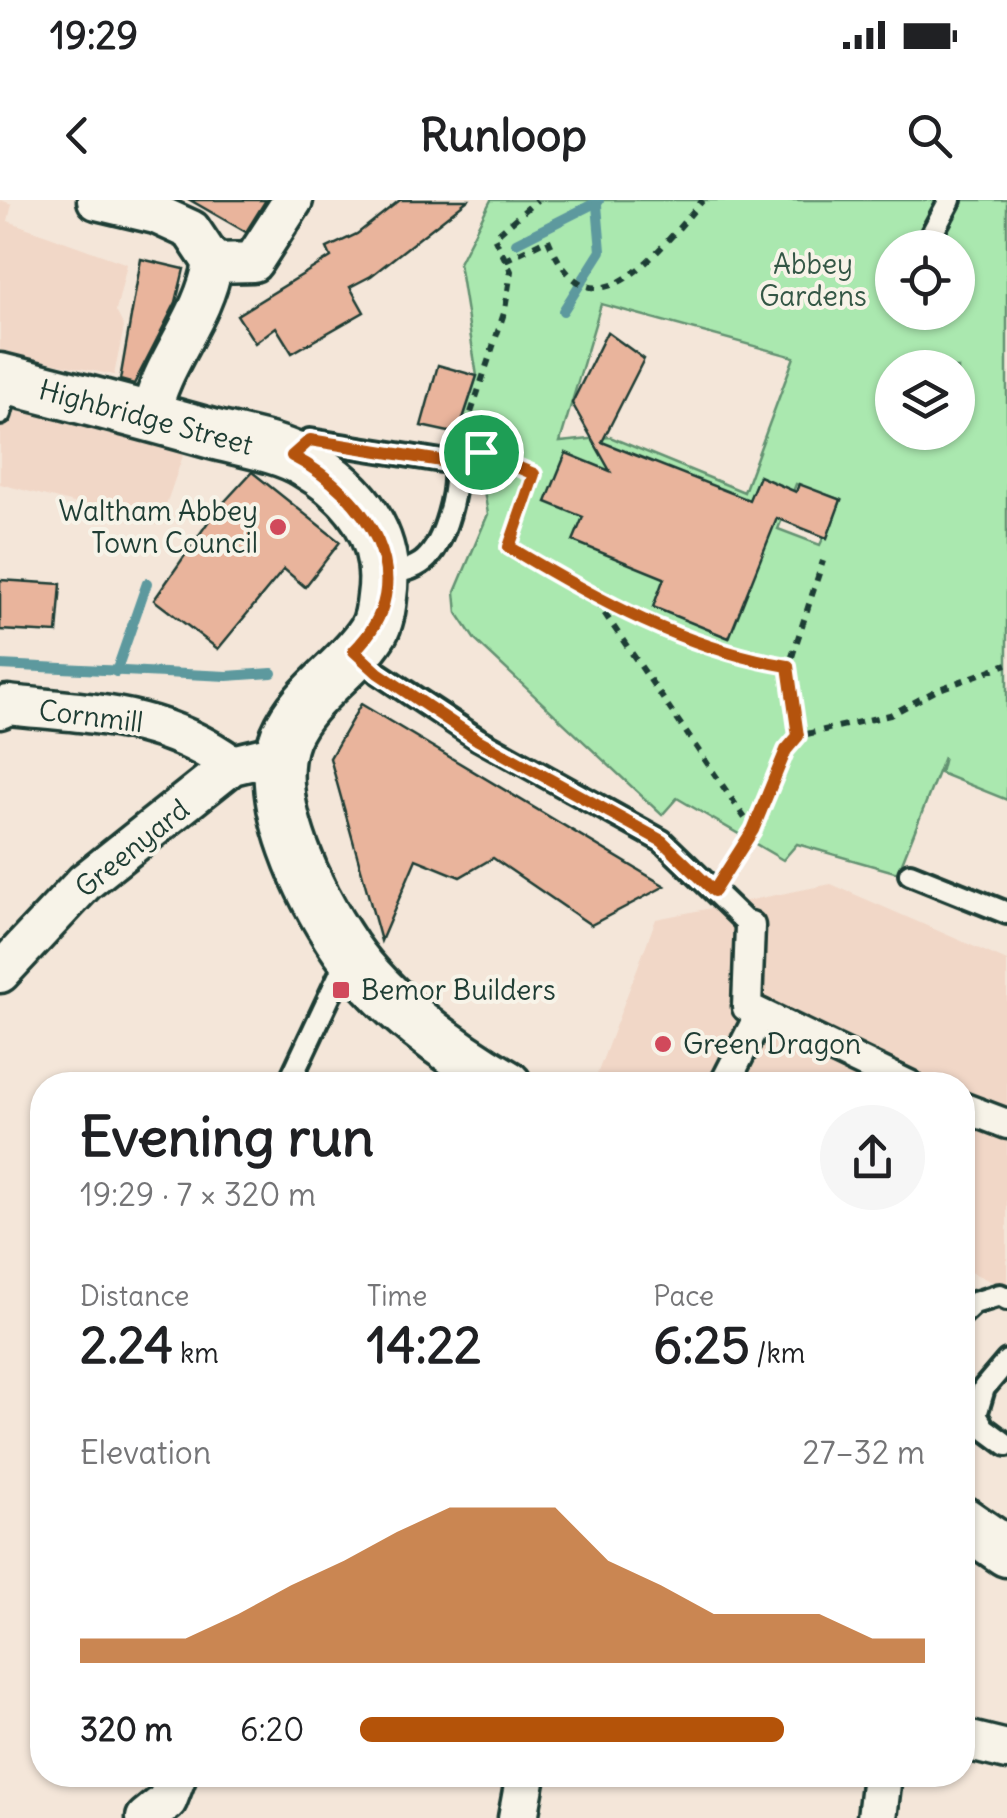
<!DOCTYPE html>
<html lang="en">
<head>
<meta charset="utf-8">
<style>
	:root { --surface:#fff; --page:#f6f6f6; --text:#202124; --muted:#757577; --accent:#b45309 }
	body { margin:0; font-family:Delius,sans-serif; background:var(--page); color:var(--text); height:100vh; display:flex; flex-direction:column; font-size:38px; white-space:nowrap }
	* { box-sizing:border-box; margin:0 }
	p { font-size:32px; color:var(--muted) }
	.icon { flex:none; width:55px; height:55px; fill:none; stroke:currentColor; stroke-width:2; stroke-linecap:round; stroke-linejoin:round }
	.map { position:relative; flex:1; overflow:hidden }
	.details { position:absolute; left:30px; top:872px; width:945px; height:715px; display:flex; flex-direction:column; background:var(--surface); border-radius:40px; box-shadow:0 2px 8px #0004 }
	.details>* { flex:none }
	.tools { position:absolute; left:875px; top:30px; display:grid; gap:20px }
	.tools a { display:grid; place-items:center; width:100px; height:100px; border-radius:50%; background:var(--surface); box-shadow:0 2px 8px #0004; font-size:50px }
	.pin { position:absolute; display:grid; place-items:center; width:85px; height:85px; color:#fff; margin:-42px; border:5px solid #fff; border-radius:50%; box-shadow:0 2px 10px #0007 }
	.round { display:grid; place-items:center; flex:none; width:105px; height:105px; border-radius:52px; background:var(--page) }
	.summary { display:flex; align-items:center; justify-content:space-between; height:170px; padding:0 50px }
	h1 { font-size:55px; font-weight:700; line-height:75px }
	.stats { display:grid; grid-template-columns:repeat(3,1fr); gap:15px; height:170px; padding:10px 50px }
	.stats div { display:grid; align-content:center }
	.stats b { font-size:50px; font-weight:700 }
	.stats small { font-size:28px; font-weight:400 }
	.stats p { font-size:28px }
	.chart { height:280px; padding:20px 50px }
	.chart p { display:flex; justify-content:space-between }
	.chart svg { width:100%; height:180px; margin-top:10px; fill:var(--accent); opacity:.7 }
	ul { padding:0 50px; list-style:none; font-size:32px }
	li { display:grid; grid-template-columns:160px 120px 1fr; align-items:center; height:75px }
	li i { height:25px; border-radius:12px; background:var(--accent) }
	.status { display:flex; justify-content:space-between; align-items:center; height:70px; padding:0 50px; background:var(--surface); direction:ltr }
	.status svg { height:28px; fill:currentColor }
	header { display:flex; justify-content:space-between; align-items:center; height:130px; padding:0 50px; background:var(--surface); font-size:45px; font-weight:700 }
	.map>svg:first-child { display:block }
	.built { fill:#f1d7c7 }
	.green { fill:#aae8af; stroke:#649272; stroke-width:2.5; fill-rule:evenodd }
	.lines { fill:none; stroke-linecap:round; stroke-linejoin:round }
	.stream { stroke:#5d999e; stroke-width:10 }
	.building { fill:#e9b49c; stroke:#1f3d34; stroke-width:2.5 }
	.service-casing { stroke:#1f3d34; stroke-width:28 }
	.pedestrian-casing { stroke:#1f3d34; stroke-width:35 }
	.minor-casing { stroke:#1f3d34; stroke-width:45 }
	.tertiary-casing { stroke:#1f3d34; stroke-width:55 }
	.path { stroke:#1f3d34; stroke-width:6; stroke-dasharray:8 8; stroke-linecap:butt }
	.service { stroke:#f7f3e8; stroke-width:20 }
	.pedestrian { stroke:#f7f3e8; stroke-width:28 }
	.minor { stroke:#f7f3e8; stroke-width:38 }
	.tertiary { stroke:#f7f3e8; stroke-width:48 }
	.route-casing { stroke:#fff; stroke-width:20 }
	.route { stroke:#b45309; stroke-width:12 }
	.poi-dot { fill:#d1495b; stroke:#f7f3e8; stroke-width:4 }
	.labels { text-anchor:middle; stroke-width:8; stroke-linejoin:round; paint-order:stroke }
	.park-label { font-size:28px; fill:#345746; stroke:#f7f3e8 }
	.street-label { font-size:28px; fill:#1f3d34; stroke:#f7f3e8 }
	.poi-label { font-size:28px; fill:#1f3d34; stroke:#f7f3e8; text-anchor:start }
</style>
</head>
<body>
<div class="status"><b>19:29</b><svg viewBox="0 0 49 12"><path d="M0 12V9h3v3zM5 12V6h3v6zM10 12V3h3v9zM15 12V0h3v12zM26 1h20v11H26zM47 4h2v5h-2z"/></svg></div>
<header><svg class="icon" aria-label="back" viewBox="0 0 24 24"><path d="M15 5l-7 7 7 7"/></svg>Runloop<svg class="icon" aria-label="search" viewBox="0 0 24 24"><circle cx="10" cy="10" r="6"/><path d="M15 15l6 6"/></svg></header>
<div class="map">
<svg width="1007" height="1618" viewBox="0 0 1007 1618">
	<rect width="100%" height="100%" fill="#f4e6d9"/>
	<filter id="ink" filterUnits="userSpaceOnUse"><feTurbulence type="fractalNoise" baseFrequency=".01" numOctaves="2"/><feDisplacementMap in="SourceGraphic" scale="20" xChannelSelector="R" yChannelSelector="G"/><feConvolveMatrix kernelMatrix="1 2 1 2 8 2 1 2 1" color-interpolation-filters="sRGB"/></filter>
	<g filter="url(#ink)">
		<g class="built">
			<path d="M 0,0 L 12,4 L 8,21 L 127,64 L 116,111 L 124,127 L 114,175 L 0,152 Z"/>
			<path d="M 0,197 L 188,241 L 159,325 L 0,284 Z"/>
			<path d="M 831,684 L 1007,761 L 1007,1089 L 971,1072 L 963,1081 L 962,885 L 593,885 L 656,719 Z"/>
		</g>
		<path class="green" d="M 491,0 L 1007,0 L 1007,600 L 940,573 L 944,557 L 898,673 L 797,644 L 783,660 L 677,598 L 662,615 L 475,440 L 457,413 L 455,392 L 488,314 L 479,261 L 458,234 L 477,176 L 459,63 ZM 892,48 L 958,48 L 958,112 L 892,112 ZM 601,104 L 794,157 L 744,292 L 610,237 L 560,242 ZM 892,168 L 958,168 L 958,232 L 892,232 ZM 796,284 L 841,300 L 820,345 L 778,329 Z"/>
		<g class="lines">
			<g class="stream">
				<path d="M 516,43 L 599,1"/>
				<path d="M 563,111 L 601,51 L 597,5"/>
				<path d="M 0,465 L 227,476 L 272,473"/>
				<path d="M 116,472 L 147,383"/>
			</g>
		</g>
		<g class="building">
			<path d="M 190,0 L 266,0 L 246,32 Z"/>
			<path d="M 400,0 L 468,0 L 371,76 L 350,87 L 364,112 L 292,153 L 276,127 L 255,143 L 237,115 L 331,57 L 327,48 L 357,34 Z"/>
			<path d="M 141,59 L 184,69 L 176,102 L 134,184 L 120,180 Z"/>
			<path d="M 607,132 L 644,159 L 602,242 L 749,300 L 759,276 L 796,292 L 799,284 L 841,300 L 827,338 L 777,318 L 729,438 L 653,407 L 664,378 L 573,341 L 583,317 L 546,302 L 566,253 L 610,271 L 572,203 Z"/>
			<path d="M 438,165 L 477,176 L 458,234 L 421,226 Z"/>
			<path d="M 252,272 L 340,342 L 305,387 L 284,369 L 218,449 L 154,400 L 215,312 Z"/>
			<path d="M 0,380 L 61,384 L 57,433 L 0,430 Z"/>
			<path d="M 361,504 L 665,686 L 591,725 L 493,658 L 460,677 L 416,659 L 381,741 L 330,558 Z"/>
		</g>
		<g class="lines">
			<defs>
				<g id="service">
					<path d="M 928,41 L 950,0"/>
					<path d="M 0,214 L 9,180"/>
					<path d="M 294,254 L 310,240 L 454,263 C 459,288 445,343 424,361 C 413,370 399,372 386,374"/>
					<path d="M 356,453 L 378,473 L 478,539 L 662,641 L 750,726"/>
					<path d="M 910,674 L 1007,713"/>
					<path d="M 293,874 L 349,755"/>
					<path d="M 962,1114 L 974,1103 L 1000,1095 L 1007,1099"/>
					<path d="M 1007,1161 L 984,1188 L 976,1215 L 984,1228 L 1007,1245"/>
				</g>
				<g id="pedestrian">
					<path d="M 750,726 L 747,807 L 909,885"/>
					<path d="M 724,885 L 760,814"/>
					<path d="M 962,907 L 1007,924"/>
				</g>
				<g id="minor">
					<path d="M 97,0 L 156,14 L 191,30 L 213,63 C 203,121 162,159 150,217"/>
					<path d="M 213,63 L 253,62 L 293,0"/>
					<path d="M 0,509 L 8,505 C 92,514 161,513 232,565"/>
					<path d="M 0,773 L 85,682 L 232,565 L 282,553"/>
					<path d="M 962,1539 L 1007,1550"/>
					<path d="M 146,1618 L 167,1601 L 177,1575"/>
					<path d="M 518,1618 L 526,1575"/>
					<path d="M 877,1618 L 882,1575"/>
				</g>
				<g id="tertiary">
					<path d="M 0,178 C 71,196 142,214 212,234 C 242,242 279,247 306,263 C 356,292 391,337 382,397 C 381,408 379,423 372,433 C 348,470 303,494 285,537 C 261,599 311,698 346,749 C 383,803 450,852 507,885"/>
					<path d="M 962,1321 L 1007,1352"/>
				</g>
			</defs>
			<use href="#service" class="service-casing"/>
			<use href="#pedestrian" class="pedestrian-casing"/>
			<use href="#minor" class="minor-casing"/>
			<use href="#tertiary" class="tertiary-casing"/>
			<g class="path">
				<path d="M 505,60 L 548,39 C 592,147 660,48 703,0"/>
				<path d="M 461,243 L 505,110 L 511,71 L 494,37 L 537,0"/>
				<path d="M 478,253 L 535,274 L 509,347 L 594,398 L 753,630"/>
				<path d="M 595,399 L 729,456 L 789,466"/>
				<path d="M 798,536 L 789,466 L 823,361"/>
				<path d="M 728,669 L 753,630 L 786,551 L 798,536 L 890,515 L 937,490 L 1007,464"/>
			</g>
			<use href="#service" class="service"/>
			<use href="#pedestrian" class="pedestrian"/>
			<use href="#minor" class="minor"/>
			<use href="#tertiary" class="tertiary"/>
		</g>
	</g>
	<g class="lines" filter="url(#ink)">
		<defs>
			<path id="route" d="M 310,240 L 454,263 L 481,252 L 534,274 L 509,347 C 597,400 686,449 788,466 L 798,536 L 786,550 L 753,630 L 714,691 L 662,641 L 478,540 L 378,473 L 354,451 C 426,380 366,294 292,256 Z"/>
		</defs>
		<use href="#route" class="route-casing"/>
		<use href="#route" class="route"/>
	</g>
	<g class="poi-dot">
		<circle cx="278" cy="327" r="10"/>
		<rect x="331" y="780" width="20" height="20" rx="5"/>
		<circle cx="663" cy="844" r="10"/>
	</g>
	<g class="labels">
		<g class="park-label">
			<text x="813" y="74">Abbey<tspan x="813" dy="32">Gardens</tspan></text>
		</g>
		<g class="street-label">
			<text transform="translate(146 217) rotate(15)" y="10">Highbridge Street</text>
			<text transform="translate(91 516) rotate(7)" y="10">Cornmill</text>
			<text transform="translate(132 648) rotate(-39)" y="10">Greenyard</text>
		</g>
		<g class="poi-label">
			<text x="258" y="321" text-anchor="end">Waltham Abbey<tspan x="258" dy="32">Town Council</tspan></text>
			<text x="361" y="800">Bemor Builders</text>
			<text x="683" y="854">Green Dragon</text>
		</g>
	</g>
</svg>
<div class="tools">
<a><svg class="icon" aria-label="locate" viewBox="0 0 24 24"><circle cx="12" cy="12" r="6"/><path d="M12 2v4M12 18v4M2 12h4M18 12h4"/></svg></a>
<a><svg class="icon" aria-label="layers" viewBox="0 0 24 24"><path d="M12 4l9 5-9 5-9-5zM3 14l9 5 9-5"/></svg></a>
</div>
<div class="pin" style="left:481px;top:252px;background:#1e9e55"><svg class="icon" aria-label="arrive" viewBox="0 0 24 24"><path d="M6 21V4h12l-3 4 3 4H6"/></svg></div>
<section class="details">
<div class="summary"><div><h1>Evening run</h1><p>19:29 · 7 × 320 m</p></div><a class="round"><svg class="icon" aria-label="share" viewBox="0 0 24 24"><path d="M12 15V3M7 8l5-5 5 5M5 13v7h14v-7"/></svg></a></div>
<div class="stats">
<div><p>Distance</p><b>2.24<small> km</small></b></div>
<div><p>Time</p><b>14:22</b></div>
<div><p>Pace</p><b>6:25<small> /km</small></b></div>
</div>
<div class="chart"><p><span>Elevation</span>27–32 m</p>
<svg viewBox="0 0 160 44" preserveAspectRatio="none"><path d="M0 44V38L10 38L20 38L30 32L40 25L50 19L60 12L70 6L80 6L90 6L100 19L110 25L120 32L130 32L140 32L150 38L160 38V44z"/></svg>
</div>
<ul>
<li><b>320 m</b>6:20<i style="width:75%"></i></li>
</ul>
</section>
</div>
</body>
</html>
